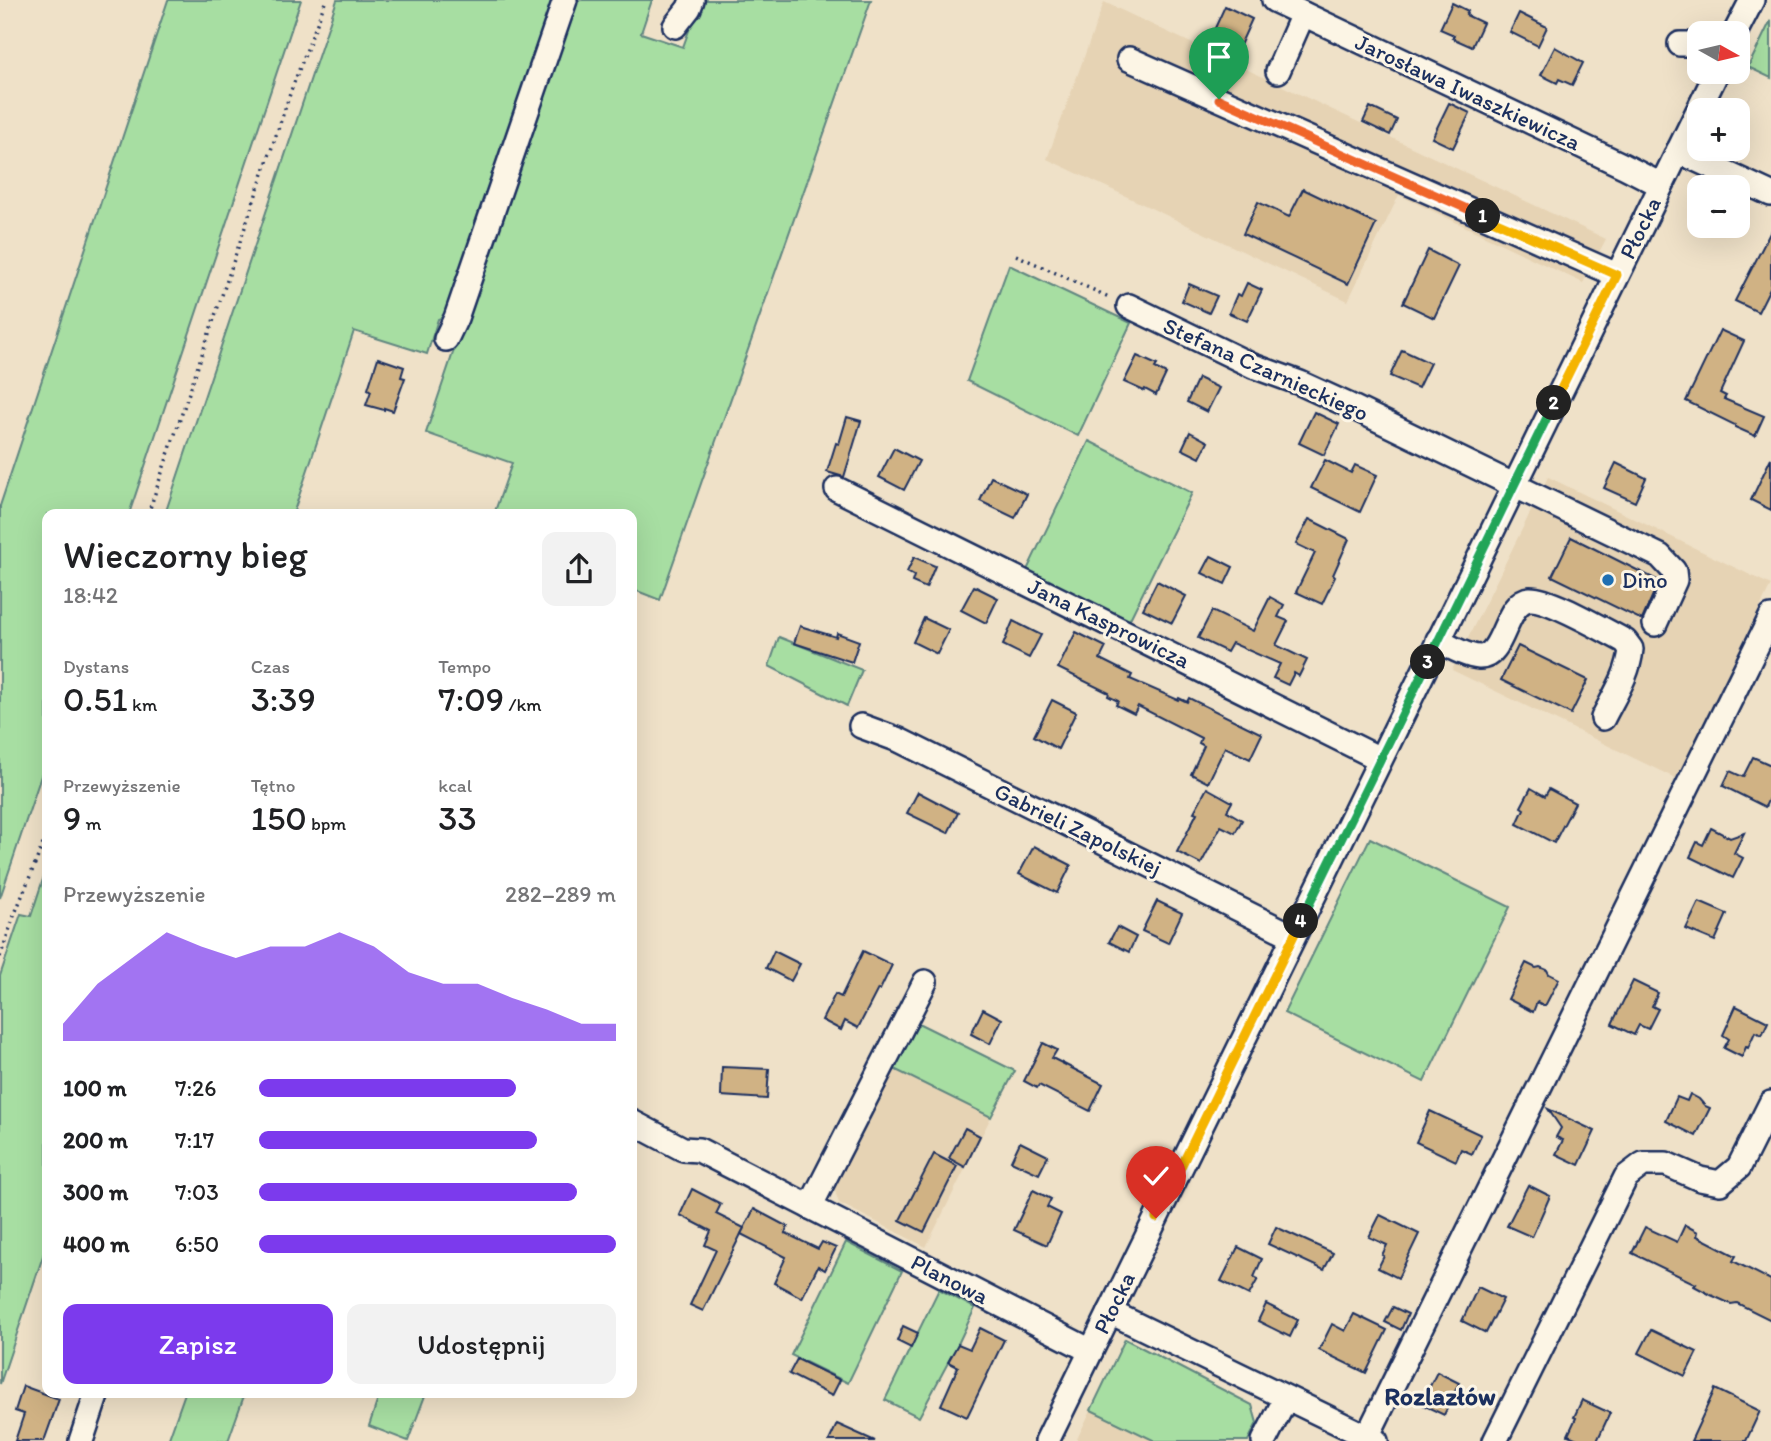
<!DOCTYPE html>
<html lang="pl">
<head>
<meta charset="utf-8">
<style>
	:root { --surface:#fff; --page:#f2f2f2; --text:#202124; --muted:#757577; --accent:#7c3aed }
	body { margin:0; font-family:Itim,sans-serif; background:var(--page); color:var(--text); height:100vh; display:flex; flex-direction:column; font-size:26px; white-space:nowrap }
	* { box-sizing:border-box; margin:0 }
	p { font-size:23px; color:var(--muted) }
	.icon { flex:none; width:38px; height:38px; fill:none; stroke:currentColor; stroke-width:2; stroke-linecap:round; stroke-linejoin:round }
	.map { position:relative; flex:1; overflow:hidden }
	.details { position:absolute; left:42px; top:509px; width:595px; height:889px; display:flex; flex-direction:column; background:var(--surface); border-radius:14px; box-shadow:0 7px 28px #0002 }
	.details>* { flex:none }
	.needle { width:46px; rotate:98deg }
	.controls { position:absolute; left:1687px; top:21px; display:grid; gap:14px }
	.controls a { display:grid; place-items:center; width:63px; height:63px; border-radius:14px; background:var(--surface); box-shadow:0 7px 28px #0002; font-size:35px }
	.pin { position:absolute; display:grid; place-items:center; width:60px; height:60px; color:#fff; margin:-72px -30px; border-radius:50% 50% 50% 0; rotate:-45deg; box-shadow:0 0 7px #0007 }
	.pin .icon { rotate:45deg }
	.km { position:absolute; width:35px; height:35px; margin:-18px; border-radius:50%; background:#222; color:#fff; font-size:19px; line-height:35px; text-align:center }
	.round { display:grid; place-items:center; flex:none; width:74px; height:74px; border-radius:14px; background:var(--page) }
	.headline { display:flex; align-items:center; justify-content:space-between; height:119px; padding:0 21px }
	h1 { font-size:38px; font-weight:600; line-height:52px }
	.stats { display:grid; grid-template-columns:repeat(3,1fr); gap:10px; height:119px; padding:7px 21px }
	.stats div { display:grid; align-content:center }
	.stats b { font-size:35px; font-weight:600 }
	.stats small { font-size:19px; font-weight:400 }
	.stats p { font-size:19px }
	.chart { height:196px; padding:14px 21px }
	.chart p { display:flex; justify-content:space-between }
	.chart svg { width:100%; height:126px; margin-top:7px; fill:var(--accent); opacity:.7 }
	.button { display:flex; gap:14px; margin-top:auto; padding:14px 21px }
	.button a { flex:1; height:80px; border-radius:14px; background:var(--accent); color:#fff; font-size:28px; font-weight:600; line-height:80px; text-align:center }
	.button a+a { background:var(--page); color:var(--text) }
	ul { padding:0 21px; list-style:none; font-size:23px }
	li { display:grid; grid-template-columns:112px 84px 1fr; align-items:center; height:52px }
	li i { height:18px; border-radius:9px; background:var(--accent) }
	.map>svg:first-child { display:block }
	.built { fill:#e6d3b4 }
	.green { fill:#a7dea2; stroke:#618680; stroke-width:2 }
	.building { fill:#d0b284; stroke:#1b2f5e; stroke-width:2 }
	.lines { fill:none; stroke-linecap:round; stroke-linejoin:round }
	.minor-casing { stroke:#1b2f5e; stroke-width:28 }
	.path { stroke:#1b2f5e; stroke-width:3.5; stroke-dasharray:2 5; stroke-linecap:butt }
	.minor { stroke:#fcf5e5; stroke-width:23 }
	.split-1-casing { stroke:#fff; stroke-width:14 }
	.split-2-casing { stroke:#fff; stroke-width:14 }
	.split-3-casing { stroke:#fff; stroke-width:14 }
	.split-4-casing { stroke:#fff; stroke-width:14 }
	.split-5-casing { stroke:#fff; stroke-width:14 }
	.split-1 { stroke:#f0652b; stroke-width:9 }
	.split-2 { stroke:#f5b400; stroke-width:9 }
	.split-3 { stroke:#22a559; stroke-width:9 }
	.split-4 { stroke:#22a559; stroke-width:9 }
	.split-5 { stroke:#f5b400; stroke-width:9 }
	.poi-dot { fill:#1f6fb2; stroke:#fcf5e5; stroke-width:2.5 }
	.labels { text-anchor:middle; stroke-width:6; stroke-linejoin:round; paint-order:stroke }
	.street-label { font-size:23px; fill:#1b2f5e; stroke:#fcf5e5 }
	.poi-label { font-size:23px; fill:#1b2f5e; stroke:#fcf5e5; text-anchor:start }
	.quarter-label { font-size:26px; font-weight:bold; fill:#1b2f5e; stroke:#fcf5e5 }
</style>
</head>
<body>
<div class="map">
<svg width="1771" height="1441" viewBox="0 0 1771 1441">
	<rect width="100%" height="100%" fill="#efe1c8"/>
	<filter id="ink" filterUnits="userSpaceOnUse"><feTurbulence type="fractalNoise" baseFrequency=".0143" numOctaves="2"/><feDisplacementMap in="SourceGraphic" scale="14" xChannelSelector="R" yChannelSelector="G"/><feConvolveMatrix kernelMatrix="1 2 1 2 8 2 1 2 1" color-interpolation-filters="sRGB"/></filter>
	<g filter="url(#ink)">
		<g class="built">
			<path d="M 1104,2 L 1606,239 L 1583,283 L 1399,195 L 1348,301 L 1047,159 Z"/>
			<path d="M 1548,477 L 1771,585 L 1677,779 L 1452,670 Z"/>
			<path d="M 894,1069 L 991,1117 L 926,1247 L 839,1203 L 834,1188 Z"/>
			<path d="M 1091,1410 L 1155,1441 L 1076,1441 Z"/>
		</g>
		<g class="green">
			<path d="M 168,0 L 301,0 L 129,514 L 47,514 L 47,758 L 0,898 L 0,506 Z"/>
			<path d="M 337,0 L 556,0 L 450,315 L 438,319 L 427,354 L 354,331 L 293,514 L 165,514 Z"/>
			<path d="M 572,0 L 654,0 L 652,0 L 641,33 L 683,47 L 700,0 L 871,0 L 660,600 L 632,589 L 632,514 L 494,514 L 512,463 L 426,433 Z"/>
			<path d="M 1771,20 L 1771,78 L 1748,67 Z"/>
			<path d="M 1009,265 L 1131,323 L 1078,436 L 967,381 Z"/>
			<path d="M 1089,441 L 1192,493 L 1129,621 L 1076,597 L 1027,570 Z"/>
			<path d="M 779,637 L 862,670 L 847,706 L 769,666 Z"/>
			<path d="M 1370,838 L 1510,907 L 1424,1082 L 1284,1013 Z"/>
			<path d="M 47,867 L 47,1244 L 0,1384 L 0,976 L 21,914 L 31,916 Z"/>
			<path d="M 918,1023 L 1015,1071 L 991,1117 L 894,1069 Z"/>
			<path d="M 846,1242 L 902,1271 L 848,1383 L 791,1355 Z"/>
			<path d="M 939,1289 L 975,1308 L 958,1344 L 919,1417 L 885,1400 Z"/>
			<path d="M 1125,1339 L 1252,1405 L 1257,1423 L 1248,1441 L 1155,1441 L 1091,1410 Z"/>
			<path d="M 185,1393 L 245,1393 L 228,1441 L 168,1441 Z"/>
			<path d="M 380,1393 L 426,1393 L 408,1441 L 369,1426 Z"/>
		</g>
		<g class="building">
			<path d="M 1452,3 L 1468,11 L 1466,15 L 1483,23 L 1472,47 L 1452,38 L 1454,35 L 1440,29 Z"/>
			<path d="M 1225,6 L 1252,19 L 1237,52 L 1210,39 Z"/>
			<path d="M 1519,13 L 1547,27 L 1538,46 L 1510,32 Z"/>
			<path d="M 1555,47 L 1583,63 L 1572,85 L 1559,79 L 1557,83 L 1541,75 Z"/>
			<path d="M 1449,103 L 1470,113 L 1453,148 L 1432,138 Z"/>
			<path d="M 1370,107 L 1397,120 L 1390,135 L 1363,122 Z"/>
			<path d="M 1303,189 L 1376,224 L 1348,284 L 1243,234 L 1258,202 L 1289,217 Z"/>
			<path d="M 1771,231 L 1771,286 L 1758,312 L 1735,301 Z"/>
			<path d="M 1428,250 L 1459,266 L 1434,318 L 1403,303 Z"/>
			<path d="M 1247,283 L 1262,290 L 1247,321 L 1229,313 L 1237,294 L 1241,296 Z"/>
			<path d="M 1189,284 L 1217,296 L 1209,313 L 1182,301 Z"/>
			<path d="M 1720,330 L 1744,341 L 1720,393 L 1726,396 L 1724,399 L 1764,416 L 1755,436 L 1735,427 L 1735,425 L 1686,401 Z"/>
			<path d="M 1402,350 L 1430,363 L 1418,388 L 1390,376 Z"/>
			<path d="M 1137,356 L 1157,365 L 1155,368 L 1166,374 L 1156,395 L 1145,389 L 1144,391 L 1124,382 Z"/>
			<path d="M 378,358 L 404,367 L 401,377 L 405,378 L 393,411 L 384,408 L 384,410 L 366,405 L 371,391 L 368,389 Z"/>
			<path d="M 1198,378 L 1219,388 L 1207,412 L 1187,402 Z"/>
			<path d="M 1314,412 L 1339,424 L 1324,455 L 1299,443 Z"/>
			<path d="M 847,417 L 861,421 L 844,477 L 827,472 L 836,443 L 839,444 Z"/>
			<path d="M 1190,432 L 1208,442 L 1200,458 L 1182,449 Z"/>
			<path d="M 894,448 L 919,461 L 904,490 L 879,477 Z"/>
			<path d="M 1771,458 L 1771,510 L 1751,500 Z"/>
			<path d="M 1325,460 L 1351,473 L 1355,465 L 1377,475 L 1360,512 L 1311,488 Z"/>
			<path d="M 1616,463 L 1646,478 L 1635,502 L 1604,488 Z"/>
			<path d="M 991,477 L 1027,494 L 1015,518 L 980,501 Z"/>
			<path d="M 1309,519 L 1349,539 L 1333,575 L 1335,577 L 1322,604 L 1296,592 L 1315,553 L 1296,544 Z"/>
			<path d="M 1571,537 L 1659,581 L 1642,620 L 1552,576 Z"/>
			<path d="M 1211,556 L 1233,567 L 1225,584 L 1202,573 Z"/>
			<path d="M 914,557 L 935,566 L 926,588 L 912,582 L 914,576 L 907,572 Z"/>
			<path d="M 1157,581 L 1186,596 L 1172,623 L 1143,609 Z"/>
			<path d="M 974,586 L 998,598 L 986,623 L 961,610 Z"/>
			<path d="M 1270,597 L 1284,605 L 1278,617 L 1288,621 L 1276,645 L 1307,660 L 1299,676 L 1294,673 L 1288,685 L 1273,678 L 1280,664 L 1232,643 L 1227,652 L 1198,638 L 1212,611 L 1253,631 Z"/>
			<path d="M 924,618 L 949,630 L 937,654 L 913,642 Z"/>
			<path d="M 1013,621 L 1041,635 L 1029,658 L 1003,645 Z"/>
			<path d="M 800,626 L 836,637 L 837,633 L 859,641 L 852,662 L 794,643 Z"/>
			<path d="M 1076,632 L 1106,647 L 1100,659 L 1132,675 L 1130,679 L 1178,700 L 1179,698 L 1187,702 L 1189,698 L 1262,734 L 1250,759 L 1225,747 L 1208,783 L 1191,774 L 1204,746 L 1199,743 L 1201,738 L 1138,706 L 1134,714 L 1116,705 L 1118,701 L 1108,696 L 1109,693 L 1058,668 Z"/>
			<path d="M 1518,646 L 1588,680 L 1571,714 L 1501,680 Z"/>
			<path d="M 1052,700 L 1076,712 L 1058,749 L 1034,736 Z"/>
			<path d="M 1753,757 L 1771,765 L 1771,794 L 1765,807 L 1723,786 L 1730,771 L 1743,777 Z"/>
			<path d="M 1207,788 L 1232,802 L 1227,811 L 1242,820 L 1235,833 L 1221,826 L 1201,864 L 1177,852 L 1197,813 L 1194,812 Z"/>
			<path d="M 1531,788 L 1545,796 L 1549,789 L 1575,803 L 1554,843 L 1517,824 L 1524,809 L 1521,807 Z"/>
			<path d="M 918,792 L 958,813 L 948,833 L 907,813 Z"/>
			<path d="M 1711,828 L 1730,838 L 1744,833 L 1734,853 L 1743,858 L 1733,878 L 1690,857 L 1697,842 L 1703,845 Z"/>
			<path d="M 1034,846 L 1071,865 L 1057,893 L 1019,874 Z"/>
			<path d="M 1157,901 L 1182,913 L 1168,943 L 1142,931 Z"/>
			<path d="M 1699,902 L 1727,914 L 1715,941 L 1686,929 Z"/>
			<path d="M 1117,927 L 1136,937 L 1129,952 L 1109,942 Z"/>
			<path d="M 774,951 L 800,964 L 791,981 L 766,968 Z"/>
			<path d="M 863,951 L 892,965 L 880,990 L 878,989 L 858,1028 L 845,1021 L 841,1030 L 822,1020 L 835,994 L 841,997 Z"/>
			<path d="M 1526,963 L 1536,968 L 1540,967 L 1547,970 L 1549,974 L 1559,979 L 1545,1006 L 1537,1002 L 1533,1012 L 1508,999 Z"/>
			<path d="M 1633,981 L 1658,993 L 1652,1006 L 1658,1009 L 1648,1029 L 1639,1025 L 1634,1035 L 1612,1024 Z"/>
			<path d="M 1736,1006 L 1768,1022 L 1762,1035 L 1755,1032 L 1748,1048 L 1746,1047 L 1742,1057 L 1724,1048 L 1729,1039 L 1723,1035 Z"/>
			<path d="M 983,1009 L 1002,1019 L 990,1044 L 971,1034 Z"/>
			<path d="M 1043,1043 L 1057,1050 L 1052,1058 L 1103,1084 L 1090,1111 L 1039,1085 L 1037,1088 L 1024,1081 Z"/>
			<path d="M 722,1067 L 769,1069 L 767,1099 L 721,1096 Z"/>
			<path d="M 1690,1094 L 1699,1099 L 1705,1106 L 1710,1108 L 1696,1136 L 1666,1121 L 1677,1097 L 1687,1101 Z"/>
			<path d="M 1548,1109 L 1595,1131 L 1579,1165 L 1556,1154 L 1563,1140 L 1556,1137 L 1561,1128 Z"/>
			<path d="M 1430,1111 L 1481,1135 L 1472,1154 L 1461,1149 L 1456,1161 L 1416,1142 Z"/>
			<path d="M 965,1128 L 980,1136 L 965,1167 L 949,1158 Z"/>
			<path d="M 1020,1142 L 1048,1156 L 1039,1174 L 1011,1161 Z"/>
			<path d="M 934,1154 L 957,1166 L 924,1232 L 900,1220 Z"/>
			<path d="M 1528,1185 L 1550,1196 L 1532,1237 L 1507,1226 Z"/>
			<path d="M 692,1189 L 721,1204 L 716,1214 L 744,1228 L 703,1311 L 690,1305 L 716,1250 L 705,1245 L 711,1231 L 680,1215 Z"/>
			<path d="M 1033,1190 L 1051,1199 L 1047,1207 L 1061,1214 L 1047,1245 L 1014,1230 Z"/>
			<path d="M 754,1209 L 788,1227 L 785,1233 L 818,1249 L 822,1242 L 836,1248 L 825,1270 L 818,1266 L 802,1298 L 774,1283 L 786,1257 L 741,1234 Z"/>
			<path d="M 1380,1215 L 1419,1234 L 1398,1278 L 1378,1268 L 1384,1256 L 1382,1255 L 1387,1245 L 1369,1237 Z"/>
			<path d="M 1685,1225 L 1698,1232 L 1697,1236 L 1736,1256 L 1733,1261 L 1771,1280 L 1771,1320 L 1737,1303 L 1731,1304 L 1711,1295 L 1694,1286 L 1696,1284 L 1632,1253 L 1645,1227 L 1677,1242 Z"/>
			<path d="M 1276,1227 L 1333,1253 L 1324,1270 L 1268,1244 Z"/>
			<path d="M 1238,1247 L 1262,1259 L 1254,1277 L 1258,1279 L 1249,1295 L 1221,1281 Z"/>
			<path d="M 1478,1287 L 1503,1299 L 1486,1333 L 1462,1321 Z"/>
			<path d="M 1266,1304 L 1298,1320 L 1290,1337 L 1258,1321 Z"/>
			<path d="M 1393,1307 L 1408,1314 L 1401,1330 L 1385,1322 Z"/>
			<path d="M 1354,1314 L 1387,1330 L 1366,1373 L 1319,1350 L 1332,1324 L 1345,1331 Z"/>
			<path d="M 903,1326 L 918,1333 L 911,1348 L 897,1341 Z"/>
			<path d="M 980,1328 L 1004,1340 L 967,1417 L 941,1405 L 958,1367 L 948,1362 L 958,1344 L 970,1349 Z"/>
			<path d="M 1651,1330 L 1697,1352 L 1685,1376 L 1639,1353 Z"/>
			<path d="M 797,1359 L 840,1380 L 832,1396 L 789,1374 Z"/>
			<path d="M 1437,1372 L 1459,1383 L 1444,1415 L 1421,1404 Z"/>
			<path d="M 23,1386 L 59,1399 L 44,1441 L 15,1441 L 24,1414 L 15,1411 Z"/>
			<path d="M 1715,1389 L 1760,1411 L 1746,1441 L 1691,1441 Z"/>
			<path d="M 1582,1400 L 1610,1413 L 1597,1441 L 1582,1441 L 1568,1435 L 1576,1418 L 1574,1417 Z"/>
			<path d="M 837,1424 L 875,1441 L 829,1441 Z"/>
		</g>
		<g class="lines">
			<defs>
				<g id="minor">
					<path d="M 1274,0 L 1624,166 L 1661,185"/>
					<path d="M 675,26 L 689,8 L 692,0"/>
					<path d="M 1735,33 L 1752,0"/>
					<path d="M 1680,44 L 1688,44 L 1699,47"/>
					<path d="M 1129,59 L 1617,275"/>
					<path d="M 1278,71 L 1303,14"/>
					<path d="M 1678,151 L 1771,194"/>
					<path d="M 1129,306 L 1253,366 L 1300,383 L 1348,405 L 1660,556 L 1674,571 L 1675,580 L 1655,624"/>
					<path d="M 446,339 L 456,318 L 565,0"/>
					<path d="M 837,489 L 1380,759"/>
					<path d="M 1438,640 C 1448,646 1467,656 1479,657 C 1505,658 1504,601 1530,599 C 1550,598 1605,631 1625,641 L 1631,649 C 1629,674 1614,696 1603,718"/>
					<path d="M 861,726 L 899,740 L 1293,936"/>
					<path d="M 632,1122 L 683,1149 L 699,1150 L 1091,1351"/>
					<path d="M 810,1207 L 925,982"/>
					<path d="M 1110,1312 L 1376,1441"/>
					<path d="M 1367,1437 L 1771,617"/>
					<path d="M 81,1441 L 97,1393"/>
					<path d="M 1047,1441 L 1717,72"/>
					<path d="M 1264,1441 L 1286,1398"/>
					<path d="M 1495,1441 L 1626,1177 L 1643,1164 L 1666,1164 L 1700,1179 L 1720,1183 L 1739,1167 L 1771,1103"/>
				</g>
			</defs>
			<use href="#minor" class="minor-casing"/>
			<g class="path">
				<path d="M 1016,255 L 1111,298"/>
				<path d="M 148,514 L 292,88 L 326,0"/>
				<path d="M 0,957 L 14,916 L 47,834"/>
			</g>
			<use href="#minor" class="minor"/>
		</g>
	</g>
	<g class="lines" filter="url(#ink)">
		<defs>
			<path id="split-1" d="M 1219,99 L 1483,216"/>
			<path id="split-2" d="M 1483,216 L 1617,275 L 1554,403"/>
			<path id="split-3" d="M 1428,662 L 1554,403"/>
			<path id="split-4" d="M 1301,921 L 1428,662"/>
			<path id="split-5" d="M 1156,1218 L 1301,921"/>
		</defs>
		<use href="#split-1" class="split-1-casing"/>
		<use href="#split-2" class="split-2-casing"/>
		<use href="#split-3" class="split-3-casing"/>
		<use href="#split-4" class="split-4-casing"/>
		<use href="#split-5" class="split-5-casing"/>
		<use href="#split-1" class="split-1"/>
		<use href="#split-2" class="split-2"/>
		<use href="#split-3" class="split-3"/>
		<use href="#split-4" class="split-4"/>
		<use href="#split-5" class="split-5"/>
	</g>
	<circle class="poi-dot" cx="1608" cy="580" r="7"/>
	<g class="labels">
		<g class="street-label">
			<text transform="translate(1468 92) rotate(25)" y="8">Jarosława Iwaszkiewicza</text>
			<text transform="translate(1640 228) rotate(-64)" y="8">Płocka</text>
			<text transform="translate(1266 369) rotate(24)" y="8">Stefana Czarnieckiego</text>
			<text transform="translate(1109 623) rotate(26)" y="8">Jana Kasprowicza</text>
			<text transform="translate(1078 829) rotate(26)" y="8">Gabrieli Zapolskiej</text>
			<text transform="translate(950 1279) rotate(27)" y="8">Planowa</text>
			<text transform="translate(1114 1303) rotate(-64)" y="8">Płocka</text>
		</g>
		<g class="poi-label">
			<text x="1622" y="588">Dino</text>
		</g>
		<g class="quarter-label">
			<text x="1440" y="1405">Rozlazłów</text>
		</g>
	</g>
</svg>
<div class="controls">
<a><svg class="needle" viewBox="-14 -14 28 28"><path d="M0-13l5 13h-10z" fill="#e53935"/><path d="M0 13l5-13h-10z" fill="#757577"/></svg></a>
<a>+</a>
<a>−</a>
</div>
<div class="pin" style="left:1219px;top:99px;background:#1e9e55"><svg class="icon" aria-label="arrive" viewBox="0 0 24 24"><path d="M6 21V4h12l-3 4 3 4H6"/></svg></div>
<div class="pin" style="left:1156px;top:1218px;background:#d93025"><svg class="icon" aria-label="check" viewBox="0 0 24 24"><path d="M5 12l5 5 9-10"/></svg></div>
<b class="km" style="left:1483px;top:216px">1</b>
<b class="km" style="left:1554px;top:403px">2</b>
<b class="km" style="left:1428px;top:662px">3</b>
<b class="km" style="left:1301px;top:921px">4</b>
<section class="details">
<div class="headline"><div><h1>Wieczorny bieg</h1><p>18:42</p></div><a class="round"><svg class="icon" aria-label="share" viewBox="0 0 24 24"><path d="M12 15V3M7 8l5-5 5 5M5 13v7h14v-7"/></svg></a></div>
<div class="stats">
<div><p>Dystans</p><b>0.51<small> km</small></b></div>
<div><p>Czas</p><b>3:39</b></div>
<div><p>Tempo</p><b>7:09<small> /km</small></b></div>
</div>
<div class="stats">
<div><p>Przewyższenie</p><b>9<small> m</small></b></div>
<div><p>Tętno</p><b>150<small> bpm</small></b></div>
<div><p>kcal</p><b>33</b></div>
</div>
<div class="chart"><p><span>Przewyższenie</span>282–289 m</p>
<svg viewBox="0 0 160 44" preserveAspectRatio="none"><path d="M0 44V38L10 24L20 15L30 6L40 11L50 15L60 11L70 11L80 6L90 11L100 20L110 24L120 24L130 29L140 33L150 38L160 38V44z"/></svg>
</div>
<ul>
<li><b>100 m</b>7:26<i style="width:72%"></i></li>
<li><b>200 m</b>7:17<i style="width:78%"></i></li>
<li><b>300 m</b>7:03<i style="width:89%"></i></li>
<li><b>400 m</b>6:50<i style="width:100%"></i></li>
</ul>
<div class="button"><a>Zapisz</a><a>Udostępnij</a></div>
</section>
</div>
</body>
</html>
